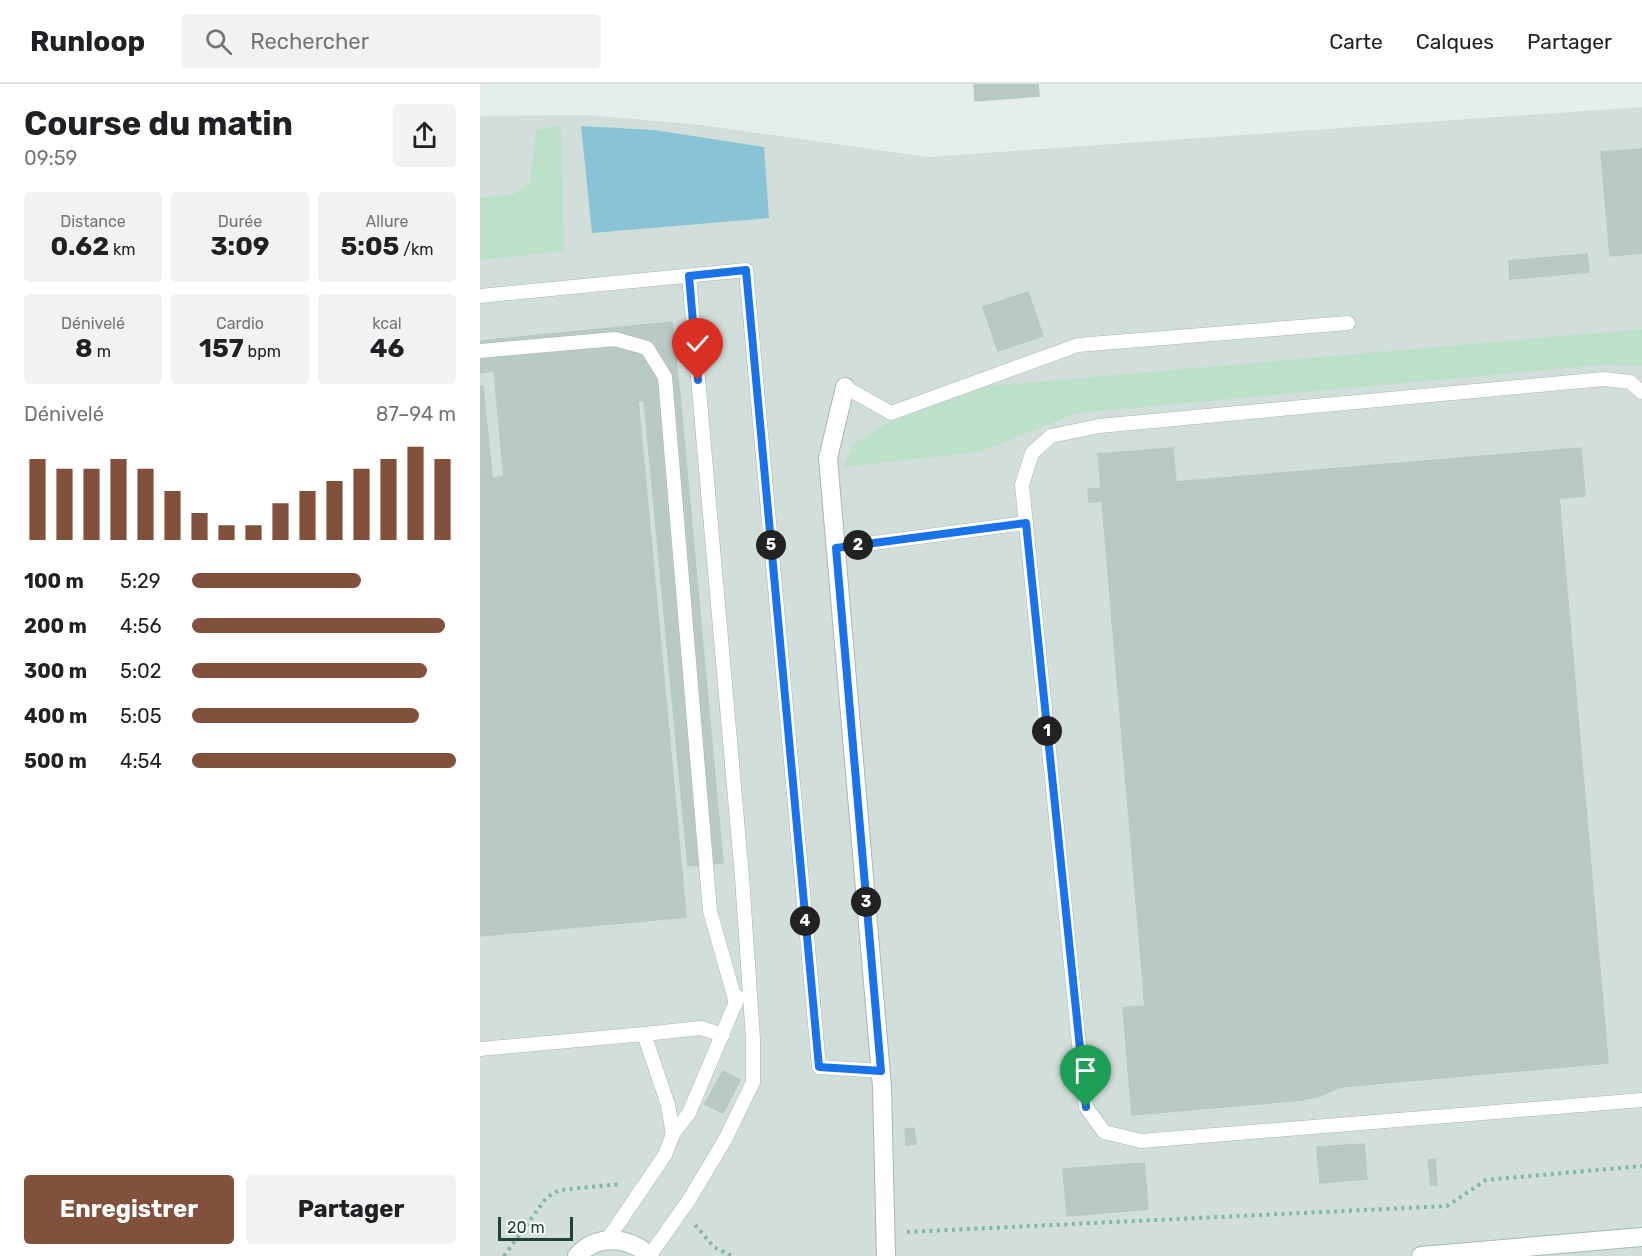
<!DOCTYPE html>
<html lang="fr">
<head>
<meta charset="utf-8">
<style>
	:root { --surface:#fff; --page:#f2f2f2; --text:#202124; --muted:#757577; --line:#e0e0e0; --accent:#82513b }
	body { margin:0; font-family:Rubik,sans-serif; background:var(--page); color:var(--text); height:100vh; display:flex; flex-direction:column; font-size:22px; white-space:nowrap }
	* { box-sizing:border-box; margin:0 }
	p { font-size:20px; color:var(--muted) }
	.icon { flex:none; width:33px; height:33px; fill:none; stroke:currentColor; stroke-width:2; stroke-linecap:round; stroke-linejoin:round }
	.map { position:relative; flex:1; overflow:hidden }
	.drawer { display:flex; flex-direction:column; background:var(--surface); width:480px }
	.drawer>* { flex:none }
	.scale { position:absolute; left:18px; bottom:15px; width:75px; box-sizing:border-box; padding-left:6px; border:3px solid #22413b; border-top:0; font-size:16px; line-height:21px; white-space:nowrap; color:#22413b; -webkit-text-stroke:4px #f5faf8; paint-order:stroke }
	.pin { position:absolute; display:grid; place-items:center; width:51px; height:51px; color:#fff; margin:-62px -26px; border-radius:50% 50% 50% 0; rotate:-45deg; box-shadow:0 0 6px #0007 }
	.pin .icon { rotate:45deg }
	.km { position:absolute; width:30px; height:30px; margin:-15px; border-radius:50%; background:#222; color:#fff; font-size:16px; line-height:30px; text-align:center }
	.round { display:grid; place-items:center; flex:none; width:63px; height:63px; border-radius:6px; background:var(--page) }
	.head { display:flex; align-items:center; justify-content:space-between; height:102px; padding:0 24px }
	h1 { font-size:33px; font-weight:700; line-height:45px }
	.figures { display:grid; grid-template-columns:repeat(3,1fr); gap:9px; height:102px; padding:6px 24px }
	.figures div { display:grid; align-content:center; border-radius:6px; background:var(--page); text-align:center }
	.figures b { font-size:26px; font-weight:700 }
	.figures small { font-size:16px; font-weight:400 }
	.figures p { font-size:16px }
	.chart { height:168px; padding:12px 24px }
	.chart p { display:flex; justify-content:space-between }
	.chart svg { width:100%; height:108px; margin-top:6px; stroke:var(--accent); stroke-width:6 }
	.cta { display:flex; gap:12px; margin-top:auto; padding:12px 24px }
	.cta a { flex:1; height:69px; border-radius:6px; background:var(--accent); color:#fff; font-size:24px; font-weight:700; line-height:69px; text-align:center }
	.cta a+a { background:var(--page); color:var(--text) }
	ul { padding:0 24px; list-style:none; font-size:20px }
	li { display:grid; grid-template-columns:96px 72px 1fr; align-items:center; height:45px }
	li i { height:15px; border-radius:8px; background:var(--accent) }
	header { display:flex; align-items:center; gap:36px; box-sizing:border-box; height:84px; padding:0 30px; background:var(--surface); border-bottom:2px solid var(--line) }
	header strong { font-size:28px }
	nav { display:flex; gap:33px; margin-inline-start:auto; font-size:21px }
	.search { width:420px; height:54px; background:var(--page); display:flex; align-items:center; gap:15px; box-sizing:border-box; padding:0 21px; border-radius:6px; color:var(--muted); font-size:22px }
	main { display:flex; flex:1; min-height:0 }
	.map>svg:first-child { display:block }
	.built { fill:#d2deda }
	.green { fill:#bce0c9 }
	.water { fill:#89c4d6 }
	.building { fill:#b9c9c4; stroke:#b6c9c2; stroke-width:1.5 }
	.lines { fill:none; stroke-linecap:round; stroke-linejoin:round }
	.lane-casing { stroke:#a6b7b3; stroke-width:15 }
	.street-casing { stroke:#a6b7b3; stroke-width:20 }
	.secondary-casing { stroke:#a2bbb4; stroke-width:20 }
	.path { stroke:#83b4a8; stroke-width:4; stroke-dasharray:3 4.5; stroke-linecap:butt }
	.lane { stroke:#fff; stroke-width:14 }
	.street { stroke:#fff; stroke-width:18 }
	.secondary { stroke:#fff; stroke-width:18 }
	.route-casing { stroke:#fff; stroke-width:12 }
	.route { stroke:#1a73e8; stroke-width:8 }
</style>
</head>
<body>
<header>
<strong>Runloop</strong>
<div class="search"><svg class="icon" aria-label="search" viewBox="0 0 24 24"><circle cx="10" cy="10" r="6"/><path d="M15 15l6 6"/></svg>Rechercher</div>
<nav><a>Carte</a><a>Calques</a><a>Partager</a></nav>
</header>
<main>
<section class="drawer">
<div class="head"><div><h1>Course du matin</h1><p>09:59</p></div><a class="round"><svg class="icon" aria-label="share" viewBox="0 0 24 24"><path d="M12 15V3M7 8l5-5 5 5M5 13v7h14v-7"/></svg></a></div>
<div class="figures">
<div><p>Distance</p><b>0.62<small> km</small></b></div>
<div><p>Durée</p><b>3:09</b></div>
<div><p>Allure</p><b>5:05<small> /km</small></b></div>
</div>
<div class="figures">
<div><p>Dénivelé</p><b>8<small> m</small></b></div>
<div><p>Cardio</p><b>157<small> bpm</small></b></div>
<div><p>kcal</p><b>46</b></div>
</div>
<div class="chart"><p><span>Dénivelé</span>87–94 m</p>
<svg viewBox="0 0 160 44" preserveAspectRatio="none"><path d="M5 44V11M15 44V15M25 44V15M35 44V11M45 44V15M55 44V24M65 44V33M75 44V38M85 44V38M95 44V29M105 44V24M115 44V20M125 44V15M135 44V11M145 44V6M155 44V11"/></svg>
</div>
<ul>
<li><b>100 m</b>5:29<i style="width:64%"></i></li>
<li><b>200 m</b>4:56<i style="width:96%"></i></li>
<li><b>300 m</b>5:02<i style="width:89%"></i></li>
<li><b>400 m</b>5:05<i style="width:86%"></i></li>
<li><b>500 m</b>4:54<i style="width:100%"></i></li>
</ul>
<div class="cta"><a>Enregistrer</a><a>Partager</a></div>
</section>
<div class="map">
<svg width="1162" height="1172" viewBox="0 0 1162 1172">
	<rect width="100%" height="100%" fill="#e4eeeb"/>
	<path class="built" d="M 1162,23 L 1162,1172 L 0,1172 L 0,32 L 108,31 L 221,41 L 448,73 Z"/>
	<g class="green">
		<path d="M 81,41 L 84,167 L 0,176 L 0,114 L 35,110 L 50,97 L 56,46 Z"/>
		<path d="M 1162,245 L 1162,282 L 1121,281 L 597,329 L 499,368 L 363,383 L 374,360 L 407,339 L 509,302 Z"/>
	</g>
	<path class="water" d="M 101,42 L 174,46 L 284,63 L 289,134 L 112,149 Z"/>
	<g class="building">
		<path d="M 494,0 L 558,0 L 559,12 L 495,17 Z"/>
		<path d="M 1162,65 L 1162,169 L 1130,172 L 1121,68 Z"/>
		<path d="M 1107,170 L 1109,188 L 1030,195 L 1029,177 Z"/>
		<path d="M 548,208 L 563,252 L 518,267 L 503,223 Z"/>
		<path d="M 192,238 L 200,313 L 158,317 L 164,379 L 24,393 L 14,287 L 0,289 L 0,257 Z"/>
		<path d="M 0,302 L 3,302 L 12,394 L 0,395 Z"/>
		<path d="M 200,313 L 243,779 L 208,782 L 164,316 Z"/>
		<path d="M 693,364 L 696,398 L 1101,364 L 1105,412 L 1079,414 L 1128,979 L 860,1003 L 840,1012 L 822,1016 L 652,1031 L 643,924 L 665,922 L 618,370 Z"/>
		<path d="M 164,379 L 206,833 L 0,852 L 0,395 Z"/>
		<path d="M 621,404 L 622,417 L 609,418 L 608,405 Z"/>
		<path d="M 243,987 L 260,996 L 243,1029 L 225,1020 Z"/>
		<path d="M 434,1044 L 436,1060 L 426,1061 L 425,1045 Z"/>
		<path d="M 884,1060 L 887,1095 L 840,1099 L 837,1063 Z"/>
		<path d="M 955,1075 L 957,1101 L 951,1101 L 948,1076 Z"/>
		<path d="M 664,1079 L 668,1125 L 587,1132 L 583,1085 Z"/>
	</g>
	<g class="lines">
		<defs>
			<g id="lane">
				<path d="M 0,212 L 266,186 L 339,983 L 401,987"/>
				<path d="M 0,267 L 135,255 L 167,264 L 185,293 L 230,827 L 256,919"/>
				<path d="M 365,303 L 411,329 L 598,261 L 868,239"/>
				<path d="M 1162,308 L 1150,298 L 1124,295 L 619,342 L 571,352 L 552,369 L 542,401 L 604,1009 L 606,1023 L 624,1048 L 661,1057 L 1162,1016"/>
				<path d="M 356,464 L 546,439"/>
				<path d="M 164,950 L 221,944 L 243,951"/>
				<path d="M 0,965 L 164,950 L 188,1021 L 193,1050"/>
				<path d="M 127,1156 L 185,1071 L 193,1050 L 209,1029 L 258,913"/>
				<path d="M 170,1171 L 209,1116 L 246,1054 L 273,998 L 273,955 L 262,793 L 209,192"/>
			</g>
			<path id="street" d="M 365,303 L 348,374 L 402,1003 L 406,1172"/>
			<g id="secondary">
				<path d="M 97,1172 C 117,1149 149,1153 170,1172"/>
				<path d="M 941,1172 L 1162,1153"/>
			</g>
		</defs>
		<use href="#lane" class="lane-casing"/>
		<use href="#street" class="street-casing"/>
		<use href="#secondary" class="secondary-casing"/>
		<g class="path">
			<path d="M 215,1141 L 234,1163 L 252,1172"/>
			<path d="M 427,1148 L 967,1122 L 1006,1096 L 1162,1082"/>
			<path d="M 24,1172 L 67,1113 L 80,1106 L 141,1100"/>
		</g>
		<use href="#lane" class="lane"/>
		<use href="#street" class="street"/>
		<use href="#secondary" class="secondary"/>
	</g>
	<g class="lines">
		<defs>
			<path id="route" d="M 218,296 L 209,192 L 266,186 L 339,983 L 401,987 L 356,464 L 546,439 L 606,1023"/>
		</defs>
		<use href="#route" class="route-casing"/>
		<use href="#route" class="route"/>
	</g>
</svg>
<div class="scale">20 m</div>
<div class="pin" style="left:606px;top:1023px;background:#1e9e55"><svg class="icon" aria-label="arrive" viewBox="0 0 24 24"><path d="M6 21V4h12l-3 4 3 4H6"/></svg></div>
<div class="pin" style="left:218px;top:296px;background:#d93025"><svg class="icon" aria-label="check" viewBox="0 0 24 24"><path d="M5 12l5 5 9-10"/></svg></div>
<b class="km" style="left:567px;top:647px">1</b>
<b class="km" style="left:378px;top:461px">2</b>
<b class="km" style="left:386px;top:818px">3</b>
<b class="km" style="left:325px;top:837px">4</b>
<b class="km" style="left:291px;top:461px">5</b>
</div>
</main>
</body>
</html>
